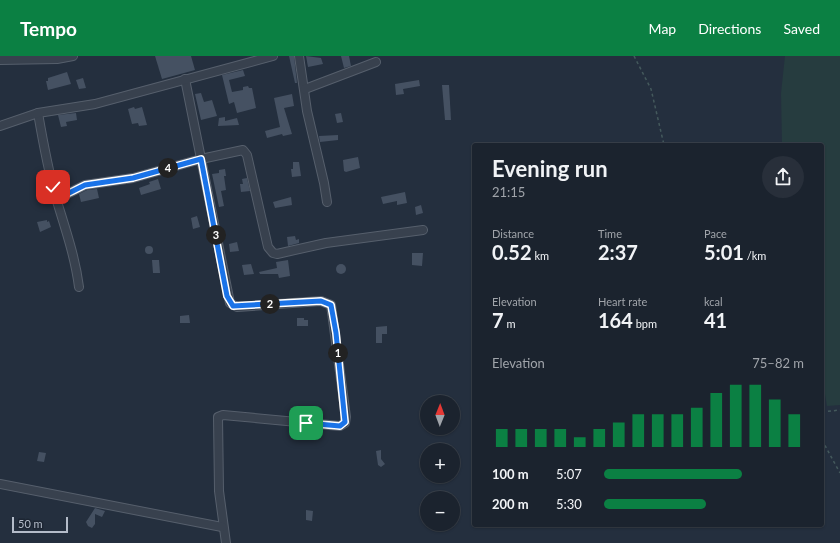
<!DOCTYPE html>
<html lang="en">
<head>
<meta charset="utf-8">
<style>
	:root { --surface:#1b232e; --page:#282f3a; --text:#f1f3f6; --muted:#a0a4aa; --line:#39404a; --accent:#0b8043 }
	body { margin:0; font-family:Lato,sans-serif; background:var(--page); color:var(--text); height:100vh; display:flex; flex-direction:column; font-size:15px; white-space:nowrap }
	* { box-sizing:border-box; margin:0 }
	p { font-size:13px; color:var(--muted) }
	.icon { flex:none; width:22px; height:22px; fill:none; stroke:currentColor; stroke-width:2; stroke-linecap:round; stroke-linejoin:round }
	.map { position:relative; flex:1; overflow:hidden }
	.panel { position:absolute; left:472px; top:87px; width:352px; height:384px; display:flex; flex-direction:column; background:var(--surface); border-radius:4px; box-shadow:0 1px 3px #0004,0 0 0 1px var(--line) }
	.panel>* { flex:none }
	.needle { width:26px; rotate:1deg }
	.buttons { position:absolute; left:420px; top:339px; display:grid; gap:8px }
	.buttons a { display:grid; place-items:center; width:40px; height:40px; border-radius:50%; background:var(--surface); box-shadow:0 1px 3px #0004,0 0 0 1px var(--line); font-size:20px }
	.scale { position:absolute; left:12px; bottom:10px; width:56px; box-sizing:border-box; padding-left:4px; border:2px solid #b4bcc9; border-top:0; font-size:11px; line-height:14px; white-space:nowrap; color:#b4bcc9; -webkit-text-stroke:3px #1d2633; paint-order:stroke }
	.pin { position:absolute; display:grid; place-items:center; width:34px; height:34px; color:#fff; margin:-17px; border-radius:8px; box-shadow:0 2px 6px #0006 }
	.km { position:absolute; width:20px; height:20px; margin:-10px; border-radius:50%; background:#222; color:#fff; font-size:11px; line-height:20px; text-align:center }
	.round { display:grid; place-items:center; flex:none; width:42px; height:42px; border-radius:21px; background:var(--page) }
	.summary { display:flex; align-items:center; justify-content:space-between; height:68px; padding:0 20px }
	h1 { font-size:22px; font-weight:700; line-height:30px }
	.figures { display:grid; grid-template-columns:repeat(3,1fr); gap:6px; height:68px; padding:4px 20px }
	.figures div { display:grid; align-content:center }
	.figures b { font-size:20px; font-weight:700 }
	.figures small { font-size:11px; font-weight:400 }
	.figures p { font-size:11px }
	.chart { height:112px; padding:8px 20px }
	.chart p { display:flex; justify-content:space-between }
	.chart svg { width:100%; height:72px; margin-top:4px; stroke:var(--accent); stroke-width:6 }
	ul { padding:0 20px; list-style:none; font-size:13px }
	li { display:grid; grid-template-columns:64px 48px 1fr; align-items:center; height:30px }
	li i { height:10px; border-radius:5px; background:var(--accent) }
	header { display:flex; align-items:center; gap:24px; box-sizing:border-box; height:56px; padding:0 20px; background:var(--accent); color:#fff }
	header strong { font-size:19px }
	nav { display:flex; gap:22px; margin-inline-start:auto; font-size:14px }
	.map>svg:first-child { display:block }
	.green { fill:#263c3f }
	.building { fill:#455162 }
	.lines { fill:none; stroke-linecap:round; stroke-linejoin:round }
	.minor-casing { stroke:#565f6c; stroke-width:10 }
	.path { stroke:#44595c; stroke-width:1.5; stroke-dasharray:3 3; stroke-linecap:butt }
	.minor { stroke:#38414e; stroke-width:8 }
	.route-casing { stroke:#fff; stroke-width:8 }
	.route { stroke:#1a73e8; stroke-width:5 }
</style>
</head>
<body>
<header>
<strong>Tempo</strong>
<nav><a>Map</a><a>Directions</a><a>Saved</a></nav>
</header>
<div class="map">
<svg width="840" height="487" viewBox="0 0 840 487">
	<rect width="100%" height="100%" fill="#242f3e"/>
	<path class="green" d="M 785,0 L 840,0 L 840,349 L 827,350 L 822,320 L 822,89 L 782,89 L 781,37 Z"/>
	<g class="building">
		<path d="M 155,0 L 191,0 L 195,14 L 162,23 Z"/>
		<path d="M 289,0 L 294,0 L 297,27 L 295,27 Z"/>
		<path d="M 306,0 L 321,2 L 323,8 L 308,11 Z"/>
		<path d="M 341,0 L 349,0 L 351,10 L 344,12 Z"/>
		<path d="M 243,14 L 245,20 L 229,24 L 232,36 L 243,34 L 243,31 L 248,30 L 249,32 L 252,32 L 256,52 L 237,57 L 234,46 L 229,48 L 222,19 Z"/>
		<path d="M 67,16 L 71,28 L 48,34 L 46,25 L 48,25 L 48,22 Z"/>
		<path d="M 83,22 L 86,32 L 79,33 L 76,24 Z"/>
		<path d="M 419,24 L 420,30 L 403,33 L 404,38 L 396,39 L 395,28 Z"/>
		<path d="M 442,29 L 449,29 L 451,64 L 445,64 Z"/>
		<path d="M 201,37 L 204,46 L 212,44 L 217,60 L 201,64 L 195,38 Z"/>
		<path d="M 292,38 L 294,50 L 284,52 L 292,78 L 283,80 L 282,78 L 267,82 L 265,75 L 280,71 L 274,42 Z"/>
		<path d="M 134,51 L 135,53 L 142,51 L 147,69 L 139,70 L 138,67 L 132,68 L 128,53 Z"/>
		<path d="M 76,57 L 77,64 L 66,66 L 67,70 L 61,71 L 58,59 Z"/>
		<path d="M 341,57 L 343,66 L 337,67 L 335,58 Z"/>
		<path d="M 225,61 L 225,65 L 237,62 L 239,69 L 218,70 L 219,62 Z"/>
		<path d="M 338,79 L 338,84 L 320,86 L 319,80 Z"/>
		<path d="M 358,101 L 360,112 L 346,116 L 344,115 L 343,104 Z"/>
		<path d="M 293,106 L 299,106 L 301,120 L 292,121 L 291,113 L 293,113 Z"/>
		<path d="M 225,113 L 226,120 L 224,120 L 226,134 L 221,135 L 224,150 L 219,151 L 212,118 L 219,117 L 219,114 Z"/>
		<path d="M 247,122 L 250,135 L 241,136 L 240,128 L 243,128 L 242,123 Z"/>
		<path d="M 158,123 L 161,133 L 141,139 L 139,132 L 150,128 L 149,126 Z"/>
		<path d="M 97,133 L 99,142 L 81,146 L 79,138 L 87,134 Z"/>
		<path d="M 405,136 L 407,147 L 397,149 L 397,145 L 383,148 L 381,141 Z"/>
		<path d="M 291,141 L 292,149 L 275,152 L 273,146 Z"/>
		<path d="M 421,149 L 423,157 L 416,159 L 415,151 Z"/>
		<path d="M 197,160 L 200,171 L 193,173 L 191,162 Z"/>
		<path d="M 47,164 L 47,166 L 49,165 L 51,171 L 40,176 L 37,166 Z"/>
		<path d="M 295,180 L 296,184 L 299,183 L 299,187 L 288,190 L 287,181 Z"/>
		<path d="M 237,186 L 239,195 L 230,196 L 229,188 Z"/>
		<circle cx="149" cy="194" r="4"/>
		<path d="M 412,197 L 423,197 L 422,210 L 412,209 Z"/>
		<path d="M 152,204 L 159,204 L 160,217 L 153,217 Z"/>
		<path d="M 288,204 L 290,220 L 279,222 L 278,218 L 260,218 L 259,216 L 277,212 L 276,206 Z"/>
		<path d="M 251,208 L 254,218 L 244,219 L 242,209 Z"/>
		<circle cx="341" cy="213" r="5"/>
		<path d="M 189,259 L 190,267 L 180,267 L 180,260 Z"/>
		<path d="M 297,262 L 304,262 L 304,264 L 308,264 L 308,270 L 297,270 Z"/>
		<path d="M 387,270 L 387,278 L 382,278 L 382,287 L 376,287 L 376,271 Z"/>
		<path d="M 381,394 L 381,403 L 385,408 L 381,411 L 378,409 L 376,395 Z"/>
		<path d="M 39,396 L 46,397 L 44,406 L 37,405 Z"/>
		<path d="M 95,452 L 105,455 L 102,461 L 95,458 L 95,468 L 92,472 L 88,470 L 86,466 Z"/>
		<path d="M 306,454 L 313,455 L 312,465 L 306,464 Z"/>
	</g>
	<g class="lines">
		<defs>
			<g id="minor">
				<path d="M 299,0 L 307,55 L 324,127 L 327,146"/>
				<path d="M 0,4 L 57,3 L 73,0"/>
				<path d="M 185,23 L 230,247 L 237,251 L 321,245 L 331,249 L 346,361 L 345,367 L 340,370 L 223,359 L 218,361 L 219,435 L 226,487"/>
				<path d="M 305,33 L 376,6"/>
				<path d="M 38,57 C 43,86 48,114 56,142 C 65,172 75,200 79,231"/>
				<path d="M 0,70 L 38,57 L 95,48 L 273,0"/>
				<path d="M 57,143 L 85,129 L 133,122 L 201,103 L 243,94 L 247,99 L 268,191 L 273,197 L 277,198 L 326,187 L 423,174"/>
				<path d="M 0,428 L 222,471"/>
			</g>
		</defs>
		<use href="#minor" class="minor-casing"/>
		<g class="path">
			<path d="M 634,0 L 651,33 L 664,89"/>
			<path d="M 822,356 L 840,354"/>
			<path d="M 822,384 L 840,417"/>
		</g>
		<use href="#minor" class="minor"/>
	</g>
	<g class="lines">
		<defs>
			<path id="route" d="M 53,131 L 57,143 L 85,129 L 133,122 L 201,103 L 227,240 L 233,250 L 321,245 L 331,249 L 336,277 L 345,366 L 340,370 L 306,367"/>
		</defs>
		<use href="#route" class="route-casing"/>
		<use href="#route" class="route"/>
	</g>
</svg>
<div class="buttons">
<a><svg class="needle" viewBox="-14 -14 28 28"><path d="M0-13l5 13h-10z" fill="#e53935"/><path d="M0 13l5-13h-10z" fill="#a0a4aa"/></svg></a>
<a>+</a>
<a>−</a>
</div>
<div class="scale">50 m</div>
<div class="pin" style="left:306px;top:367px;background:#1e9e55"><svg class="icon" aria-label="arrive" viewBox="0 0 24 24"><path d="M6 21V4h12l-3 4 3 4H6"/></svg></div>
<div class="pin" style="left:53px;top:131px;background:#d93025"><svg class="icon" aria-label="check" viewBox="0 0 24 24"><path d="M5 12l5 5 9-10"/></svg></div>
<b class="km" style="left:338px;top:297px">1</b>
<b class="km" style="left:270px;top:248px">2</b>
<b class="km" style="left:216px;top:179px">3</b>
<b class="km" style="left:168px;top:112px">4</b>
<section class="panel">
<div class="summary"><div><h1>Evening run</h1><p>21:15</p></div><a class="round"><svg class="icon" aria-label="share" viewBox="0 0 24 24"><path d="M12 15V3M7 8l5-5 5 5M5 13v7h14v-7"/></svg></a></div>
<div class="figures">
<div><p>Distance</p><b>0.52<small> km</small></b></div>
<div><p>Time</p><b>2:37</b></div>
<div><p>Pace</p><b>5:01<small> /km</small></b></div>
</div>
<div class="figures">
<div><p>Elevation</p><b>7<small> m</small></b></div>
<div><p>Heart rate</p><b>164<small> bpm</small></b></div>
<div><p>kcal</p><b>41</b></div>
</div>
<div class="chart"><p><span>Elevation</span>75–82 m</p>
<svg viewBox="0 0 160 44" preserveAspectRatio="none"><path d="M5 44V33M15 44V33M25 44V33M35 44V33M45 44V38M55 44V33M65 44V29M75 44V24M85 44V24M95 44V24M105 44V20M115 44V11M125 44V6M135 44V6M145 44V15M155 44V24"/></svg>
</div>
<ul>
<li><b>100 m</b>5:07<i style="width:69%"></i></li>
<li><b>200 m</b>5:30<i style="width:51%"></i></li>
</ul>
</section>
</div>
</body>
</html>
